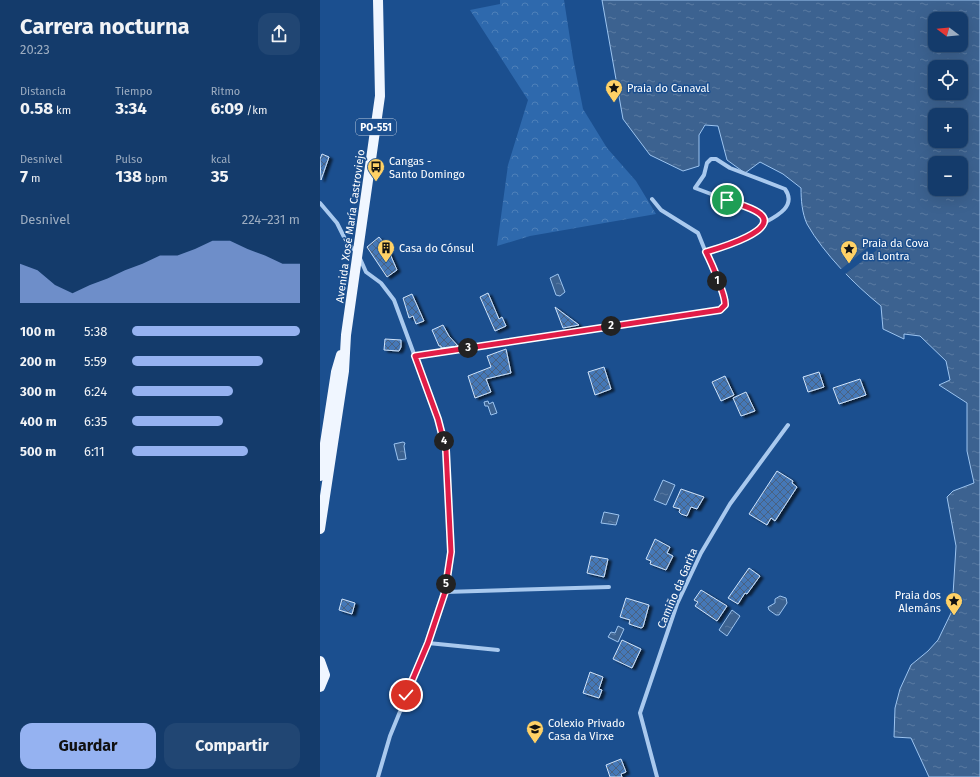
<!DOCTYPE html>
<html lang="es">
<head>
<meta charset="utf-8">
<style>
	:root { --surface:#143b6b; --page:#214673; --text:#f1f3f6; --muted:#9dadc1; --line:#33557e; --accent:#95b2f1 }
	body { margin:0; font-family:"Fira Sans",sans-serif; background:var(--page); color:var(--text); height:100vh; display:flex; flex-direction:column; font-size:15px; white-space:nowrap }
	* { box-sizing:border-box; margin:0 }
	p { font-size:13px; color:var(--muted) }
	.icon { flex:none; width:22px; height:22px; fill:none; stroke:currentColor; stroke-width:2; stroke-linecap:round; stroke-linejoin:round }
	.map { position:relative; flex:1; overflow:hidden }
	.sheet { display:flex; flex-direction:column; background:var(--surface); width:320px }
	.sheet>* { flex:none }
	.needle { width:26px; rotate:286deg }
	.tools { position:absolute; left:608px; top:12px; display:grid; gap:8px }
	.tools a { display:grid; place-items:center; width:40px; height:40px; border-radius:8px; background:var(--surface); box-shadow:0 4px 16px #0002,0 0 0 1px var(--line); font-size:20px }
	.pin { position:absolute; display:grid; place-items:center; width:34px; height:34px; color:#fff; margin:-17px; border:2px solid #fff; border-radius:50%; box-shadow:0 1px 4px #0007 }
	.km { position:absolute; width:20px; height:20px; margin:-10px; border-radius:50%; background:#222; color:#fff; font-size:11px; line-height:20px; text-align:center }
	.round { display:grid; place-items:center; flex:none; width:42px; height:42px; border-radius:12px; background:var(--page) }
	.head { display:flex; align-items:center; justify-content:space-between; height:68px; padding:0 20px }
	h1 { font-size:22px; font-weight:700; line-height:30px }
	.stats { display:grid; grid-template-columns:repeat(3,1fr); gap:6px; height:68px; padding:4px 20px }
	.stats div { display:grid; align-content:center }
	.stats b { font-size:17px; font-weight:700 }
	.stats small { font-size:11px; font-weight:400 }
	.stats p { font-size:11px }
	.chart { height:112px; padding:8px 20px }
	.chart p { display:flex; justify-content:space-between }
	.chart svg { width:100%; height:72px; margin-top:4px; fill:var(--accent); opacity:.7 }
	.action { display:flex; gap:8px; margin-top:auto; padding:8px 20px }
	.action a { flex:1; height:46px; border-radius:12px; background:var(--accent); color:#111; font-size:16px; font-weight:700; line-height:46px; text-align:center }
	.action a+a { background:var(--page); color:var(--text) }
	ul { padding:0 20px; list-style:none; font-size:13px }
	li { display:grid; grid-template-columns:64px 48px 1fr; align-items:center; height:30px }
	li i { height:10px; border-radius:5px; background:var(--accent) }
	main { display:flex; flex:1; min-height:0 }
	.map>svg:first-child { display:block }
	.forest { fill:url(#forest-crowns) }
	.water { fill:url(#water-ripples); stroke:#9cc4f0; fill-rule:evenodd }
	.pier { fill:#1b4f8f }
	.building { fill:url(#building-cross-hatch); stroke:#cfe3fa; filter:url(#shadow) }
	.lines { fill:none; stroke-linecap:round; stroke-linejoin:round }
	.minor { stroke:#a9c9ee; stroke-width:4 }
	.primary { stroke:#f0f6ff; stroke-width:10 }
	.route-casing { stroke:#fff; stroke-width:8 }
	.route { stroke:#e11d48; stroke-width:5 }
	.labels { text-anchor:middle; stroke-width:3; stroke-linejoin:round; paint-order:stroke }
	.shield { fill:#1b4f8f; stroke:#bbcadd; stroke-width:1 }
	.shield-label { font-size:10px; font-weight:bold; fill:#fff }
	.poi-label { font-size:11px; fill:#fff; stroke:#1b4f8f; text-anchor:start }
	.street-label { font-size:11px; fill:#fff; stroke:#1b4f8f }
</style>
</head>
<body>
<main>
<section class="sheet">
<div class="head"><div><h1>Carrera nocturna</h1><p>20:23</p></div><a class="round"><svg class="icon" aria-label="share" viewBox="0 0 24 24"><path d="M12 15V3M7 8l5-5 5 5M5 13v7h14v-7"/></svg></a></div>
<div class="stats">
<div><p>Distancia</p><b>0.58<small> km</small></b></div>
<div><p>Tiempo</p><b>3:34</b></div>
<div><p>Ritmo</p><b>6:09<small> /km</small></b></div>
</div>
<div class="stats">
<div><p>Desnivel</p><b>7<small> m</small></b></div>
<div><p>Pulso</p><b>138<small> bpm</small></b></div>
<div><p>kcal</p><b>35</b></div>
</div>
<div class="chart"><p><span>Desnivel</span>224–231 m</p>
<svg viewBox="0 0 160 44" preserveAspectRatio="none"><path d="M0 44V20L10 24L20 33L30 38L40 33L50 29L60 24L70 20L80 15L90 15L100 11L110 6L120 6L130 11L140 15L150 20L160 20V44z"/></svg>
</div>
<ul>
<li><b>100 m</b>5:38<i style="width:100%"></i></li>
<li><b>200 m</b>5:59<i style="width:78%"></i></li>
<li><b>300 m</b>6:24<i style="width:60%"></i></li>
<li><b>400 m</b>6:35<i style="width:54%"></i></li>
<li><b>500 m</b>6:11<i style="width:69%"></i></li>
</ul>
<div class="action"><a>Guardar</a><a>Compartir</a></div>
</section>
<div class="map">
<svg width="660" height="777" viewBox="0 0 660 777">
	<defs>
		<pattern id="forest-crowns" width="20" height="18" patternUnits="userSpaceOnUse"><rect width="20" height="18" fill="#2e69ad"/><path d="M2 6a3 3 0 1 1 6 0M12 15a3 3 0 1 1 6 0" fill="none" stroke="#4d80b9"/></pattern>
		<pattern id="water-ripples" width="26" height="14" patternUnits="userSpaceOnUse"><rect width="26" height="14" fill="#3c6290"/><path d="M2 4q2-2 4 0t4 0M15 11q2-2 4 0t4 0" fill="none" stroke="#597aa1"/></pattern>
		<pattern id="building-cross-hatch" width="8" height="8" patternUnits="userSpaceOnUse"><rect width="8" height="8" fill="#4478b7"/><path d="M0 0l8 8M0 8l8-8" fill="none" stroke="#486282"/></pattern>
		<filter id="shadow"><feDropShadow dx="3.5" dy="2" stdDeviation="1" flood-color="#0009"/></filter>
	</defs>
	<rect width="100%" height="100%" fill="#1b4f8f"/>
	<path class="forest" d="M 180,0 L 244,0 L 253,58 L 263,109 L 287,148 L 316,181 L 336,214 L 210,236 L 177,246 L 188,165 L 208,100 L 150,10 L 180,4 Z"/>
	<g class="water">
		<path d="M 282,0 L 660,0 L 660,777 L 609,777 L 591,738 L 574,737 L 575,708 L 580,689 L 591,665 L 608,651 L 618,640 L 632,611 L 636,546 L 627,497 L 633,491 L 654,483 L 647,451 L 647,403 L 619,385 L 630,380 L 626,361 L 600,336 L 584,334 L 584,339 L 563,329 L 561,306 C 535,285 504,254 487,224 C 482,213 481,200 481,188 L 463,174 L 440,162 L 425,173 L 407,160 L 398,126 L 385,125 L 379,135 L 379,166 L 363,171 L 330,155 L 303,119 ZM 615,19 L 641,19 L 641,45 L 615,45 ZM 615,67 L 641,67 L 641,93 L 615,93 ZM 615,115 L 641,115 L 641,141 L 615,141 ZM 615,163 L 641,163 L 641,189 L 615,189 Z"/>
		<path d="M 238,274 L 245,292 L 240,296 L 236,295 L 230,278 Z"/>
		<path d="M 168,401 L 169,404 L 173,402 L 177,413 L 171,415 L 168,406 L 165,406 L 164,402 Z"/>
		<path d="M 83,442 L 85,443 L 84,446 L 86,459 L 78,460 L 74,444 Z"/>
		<path d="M 343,480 L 355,485 L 346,505 L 334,500 Z"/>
		<path d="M 284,512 L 299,515 L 296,525 L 281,523 Z"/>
		<path d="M 460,596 L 466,598 L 467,603 L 459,615 L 456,615 L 449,610 L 448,607 L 455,603 L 455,599 Z"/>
		<path d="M 412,610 L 420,616 L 407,636 L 399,630 Z"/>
		<path d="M 298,626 L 304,629 L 298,642 L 288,637 L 291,632 L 295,633 Z"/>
	</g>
	<path class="pier" d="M 552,244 L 557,250 L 524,275 L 520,270 Z"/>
	<g class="building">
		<path d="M 2,154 L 9,157 L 1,180 L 0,159 Z"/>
		<path d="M 59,237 L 67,247 L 77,270 L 67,277 L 47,247 Z"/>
		<path d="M 168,293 L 179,319 L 182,317 L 186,326 L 175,331 L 160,297 Z"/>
		<path d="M 92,294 L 104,321 L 96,324 L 93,316 L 89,318 L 83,298 Z"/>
		<path d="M 235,307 L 259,325 L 243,328 Z"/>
		<path d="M 123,325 L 129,336 L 138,346 L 121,348 L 121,346 L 119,346 L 112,330 Z"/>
		<path d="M 65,339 L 81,340 L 81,347 L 79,351 L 64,350 Z"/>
		<path d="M 186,349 L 191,373 L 166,379 L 171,392 L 155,398 L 148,376 L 171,367 L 167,356 Z"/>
		<path d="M 284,367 L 291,389 L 275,395 L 268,372 Z"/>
		<path d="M 499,372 L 504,387 L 488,392 L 483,377 Z"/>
		<path d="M 405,376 L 414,395 L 401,401 L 392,382 Z"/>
		<path d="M 540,379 L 546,395 L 519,404 L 513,388 Z"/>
		<path d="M 426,392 L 435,411 L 421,416 L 413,398 Z"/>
		<path d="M 457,471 L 473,481 L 472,483 L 477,487 L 455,521 L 451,518 L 447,525 L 429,514 Z"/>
		<path d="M 361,489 L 384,497 L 377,509 L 371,507 L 367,516 L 361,514 L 359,512 L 360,509 L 353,507 Z"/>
		<path d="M 335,539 L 350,547 L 347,553 L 353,556 L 346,570 L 330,564 L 331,561 L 326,559 Z"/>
		<path d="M 271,556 L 288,559 L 284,577 L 267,573 Z"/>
		<path d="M 429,568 L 440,576 L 427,594 L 425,593 L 418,604 L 408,598 Z"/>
		<path d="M 381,590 L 407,606 L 397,621 L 375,606 L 378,602 L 374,600 Z"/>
		<path d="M 306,598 L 329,605 L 323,627 L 321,628 L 309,624 L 310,620 L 300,617 Z"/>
		<path d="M 22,599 L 35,603 L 32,614 L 19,610 Z"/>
		<path d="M 302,640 L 321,649 L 312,668 L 293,659 Z"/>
		<path d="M 270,672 L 283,677 L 279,689 L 282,690 L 279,698 L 263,693 Z"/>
		<path d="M 301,759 L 306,772 L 301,774 L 302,777 L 290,777 L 286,765 Z"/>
	</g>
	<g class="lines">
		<g class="minor">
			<path d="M 0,203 L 17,223 L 26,241 L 38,254 L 46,272 L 61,283 L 74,300 L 118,419 L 123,436 L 128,470 L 131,552 L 125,592 L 108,643 L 70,736 L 58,777"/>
			<path d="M 386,252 C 399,248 432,238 441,229 C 446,223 443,216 439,212 L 375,188 L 384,175 L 387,163 L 391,159 L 396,159 L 410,168 L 465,189 C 477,206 457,216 444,223"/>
			<path d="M 95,356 L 401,310 L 405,305 L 406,298 L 401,290 L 378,233 L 341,210 L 332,199"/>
			<path d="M 125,592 L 289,587"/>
			<path d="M 108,643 L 178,650"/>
			<path d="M 337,777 L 320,713 L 357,604 L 381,553 L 410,504 L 468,425"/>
		</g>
		<g class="primary">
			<path d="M 0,476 L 16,372 L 21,355"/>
			<path d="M 0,529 L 24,371 L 26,335 L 60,96 L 58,0"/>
			<path d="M 0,661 L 5,675 L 0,687"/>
		</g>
	</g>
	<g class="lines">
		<defs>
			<path id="route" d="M 86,695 L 108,643 L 125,592 L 131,552 L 126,450 L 118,419 L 95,356 L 400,310 L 405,305 C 406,296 391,262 386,252 C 396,249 463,230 439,213 C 431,207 417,204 407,200"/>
		</defs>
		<use href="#route" class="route-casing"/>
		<use href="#route" class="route"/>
	</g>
	<defs>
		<symbol id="sight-pin" viewBox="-11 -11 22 30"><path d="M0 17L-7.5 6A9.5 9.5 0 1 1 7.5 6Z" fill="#ffd166" stroke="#1b4f8f"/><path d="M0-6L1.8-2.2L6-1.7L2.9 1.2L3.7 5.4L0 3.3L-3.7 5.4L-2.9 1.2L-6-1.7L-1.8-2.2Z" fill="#111"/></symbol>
		<symbol id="bus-pin" viewBox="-11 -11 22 30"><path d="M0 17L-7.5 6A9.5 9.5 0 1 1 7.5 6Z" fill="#ffd166" stroke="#1b4f8f"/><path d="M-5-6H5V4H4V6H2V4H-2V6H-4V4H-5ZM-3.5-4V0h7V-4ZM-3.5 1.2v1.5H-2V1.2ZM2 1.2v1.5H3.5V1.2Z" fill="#111"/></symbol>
		<symbol id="building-pin" viewBox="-11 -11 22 30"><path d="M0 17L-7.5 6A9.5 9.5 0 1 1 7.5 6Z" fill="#ffd166" stroke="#1b4f8f"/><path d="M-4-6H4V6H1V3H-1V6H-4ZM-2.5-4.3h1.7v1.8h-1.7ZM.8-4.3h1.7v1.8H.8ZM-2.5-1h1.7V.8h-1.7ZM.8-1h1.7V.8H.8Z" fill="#111"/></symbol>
		<symbol id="school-pin" viewBox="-11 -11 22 30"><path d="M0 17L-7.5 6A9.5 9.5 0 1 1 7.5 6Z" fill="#ffd166" stroke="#1b4f8f"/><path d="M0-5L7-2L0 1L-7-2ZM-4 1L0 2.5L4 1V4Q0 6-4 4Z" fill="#111"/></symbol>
	</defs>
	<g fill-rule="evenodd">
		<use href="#sight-pin" x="284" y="78" width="20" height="27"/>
		<use href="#bus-pin" x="46" y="157" width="20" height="27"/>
		<use href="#building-pin" x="56" y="238" width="20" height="27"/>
		<use href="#sight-pin" x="519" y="239" width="20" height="27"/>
		<use href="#sight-pin" x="624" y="591" width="20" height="27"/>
		<use href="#school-pin" x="205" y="719" width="20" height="27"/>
	</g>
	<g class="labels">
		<rect class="shield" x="36" y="119" width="40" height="16" rx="3"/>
		<g class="shield-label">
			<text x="56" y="131">PO-551</text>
		</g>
		<g class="poi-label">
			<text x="307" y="92">Praia do Canaval</text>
			<text x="69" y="165">Cangas -<tspan x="69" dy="13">Santo Domingo</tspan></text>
			<text x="542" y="247">Praia da Cova<tspan x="542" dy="13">da Lontra</tspan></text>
			<text x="79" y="252">Casa do Cónsul</text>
			<text x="621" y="599" text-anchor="end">Praia dos<tspan x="621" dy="13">Alemáns</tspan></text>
			<text x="228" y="727">Colexio Privado<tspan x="228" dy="13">Casa da Virxe</tspan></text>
		</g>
		<g class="street-label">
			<text transform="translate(30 226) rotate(-82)" y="4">Avenida Xosé María Castroviejo</text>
			<text transform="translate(357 588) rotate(-67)" y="4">Camiño da Garita</text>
		</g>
	</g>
</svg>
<div class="tools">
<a><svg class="needle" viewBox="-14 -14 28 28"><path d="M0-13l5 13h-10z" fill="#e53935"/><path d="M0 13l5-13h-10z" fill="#9dadc1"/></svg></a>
<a><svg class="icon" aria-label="locate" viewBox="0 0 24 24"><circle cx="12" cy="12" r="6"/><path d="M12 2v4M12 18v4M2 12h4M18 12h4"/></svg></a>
<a>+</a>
<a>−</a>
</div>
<div class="pin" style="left:407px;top:200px;background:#1e9e55"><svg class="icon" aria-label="arrive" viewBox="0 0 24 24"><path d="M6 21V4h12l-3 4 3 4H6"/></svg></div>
<div class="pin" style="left:86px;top:695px;background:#d93025"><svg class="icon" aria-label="check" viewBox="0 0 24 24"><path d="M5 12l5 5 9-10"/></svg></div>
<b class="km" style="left:397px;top:281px">1</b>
<b class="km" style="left:291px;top:326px">2</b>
<b class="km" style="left:148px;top:348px">3</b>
<b class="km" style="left:124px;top:441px">4</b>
<b class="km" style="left:126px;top:584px">5</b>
</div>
</main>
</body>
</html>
